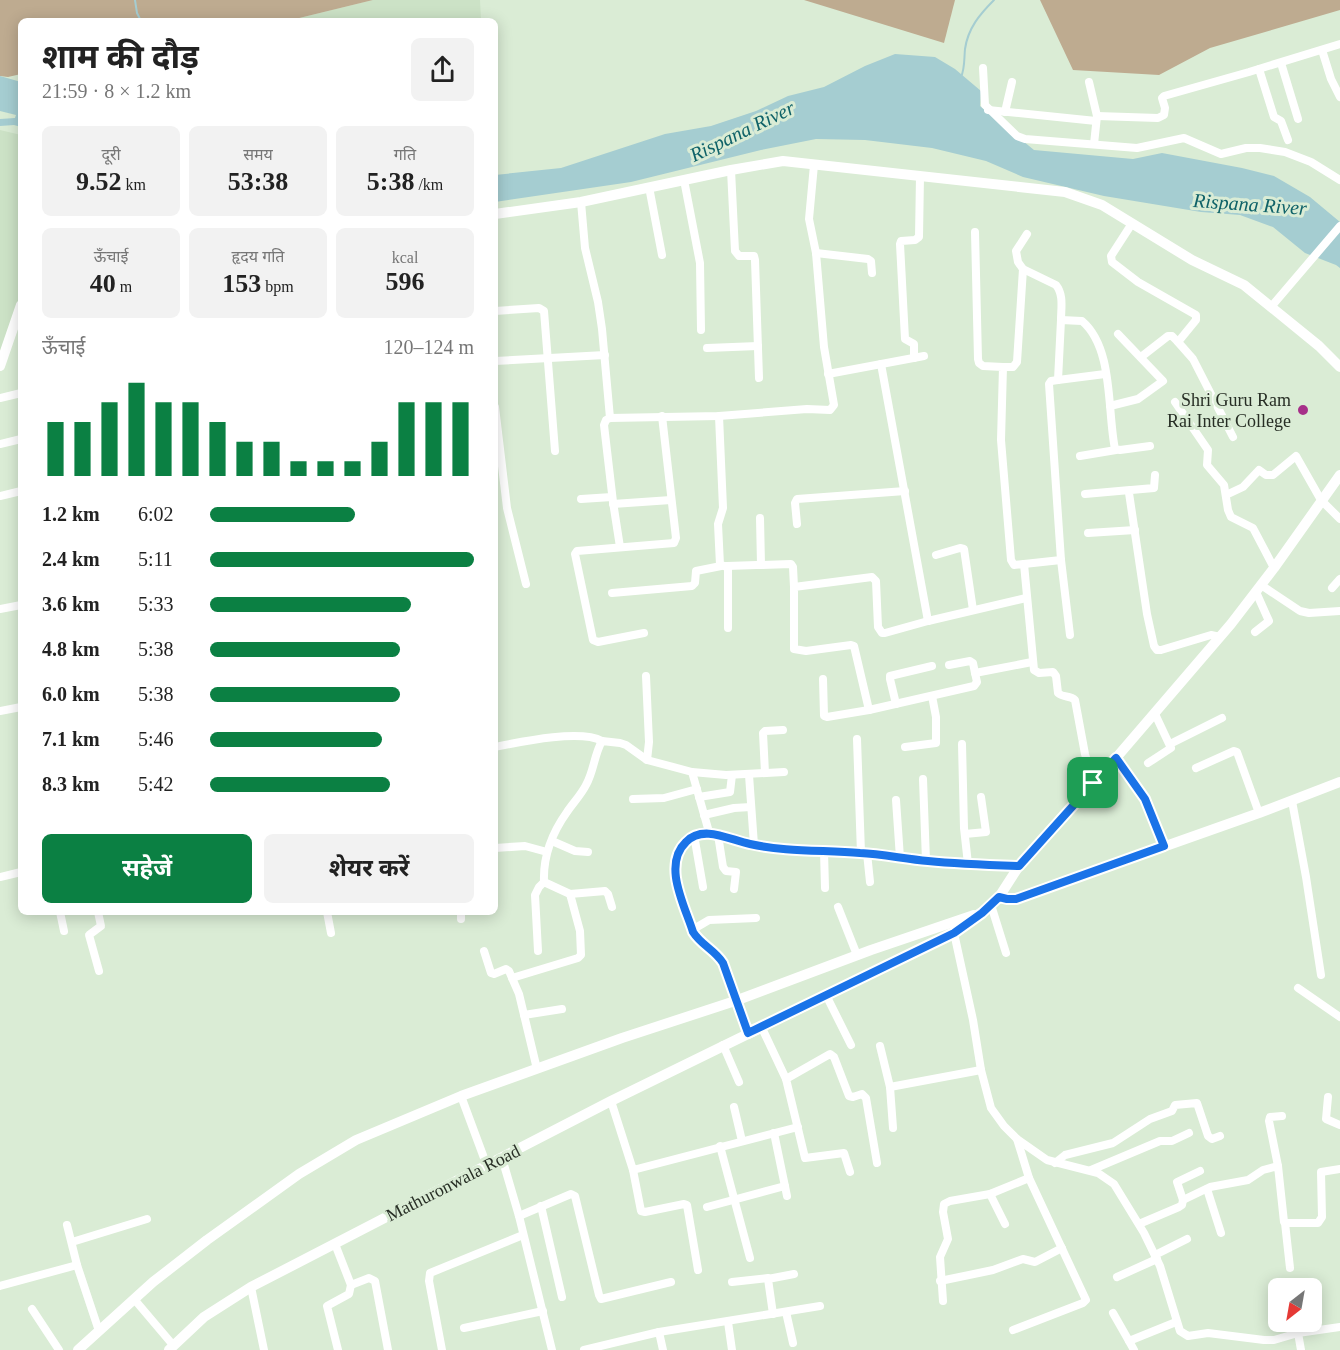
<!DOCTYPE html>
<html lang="hi">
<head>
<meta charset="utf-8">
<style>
	:root { --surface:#fff; --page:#f2f2f2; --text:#222; --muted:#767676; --accent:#0b8043 }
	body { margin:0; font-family:"Times New Roman","Noto Sans Devanagari",serif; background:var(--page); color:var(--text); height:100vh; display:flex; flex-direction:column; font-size:22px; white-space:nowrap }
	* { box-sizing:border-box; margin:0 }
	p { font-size:20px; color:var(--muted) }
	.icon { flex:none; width:33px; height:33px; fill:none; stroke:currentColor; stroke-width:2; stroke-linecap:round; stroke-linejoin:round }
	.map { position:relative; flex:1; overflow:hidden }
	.side { position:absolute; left:18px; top:18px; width:480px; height:897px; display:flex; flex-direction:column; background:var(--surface); border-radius:9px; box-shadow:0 3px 15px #0003 }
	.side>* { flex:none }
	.needle { width:39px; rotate:211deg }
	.controls { position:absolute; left:1268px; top:1278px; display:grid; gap:12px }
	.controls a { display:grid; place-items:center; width:54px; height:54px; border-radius:9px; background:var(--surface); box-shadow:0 3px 15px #0003; font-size:30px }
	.pin { position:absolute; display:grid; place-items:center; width:51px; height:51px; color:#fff; margin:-26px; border-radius:12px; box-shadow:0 3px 9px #0006 }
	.round { display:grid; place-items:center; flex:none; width:63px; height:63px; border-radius:9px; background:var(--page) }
	.overview { display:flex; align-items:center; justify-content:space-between; height:102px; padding:0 24px }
	h1 { font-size:33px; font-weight:700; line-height:45px }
	.stats { display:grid; grid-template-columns:repeat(3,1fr); gap:9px; height:102px; padding:6px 24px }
	.stats div { display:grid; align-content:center; border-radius:9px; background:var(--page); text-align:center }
	.stats b { font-size:26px; font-weight:700 }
	.stats small { font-size:16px; font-weight:400 }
	.stats p { font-size:16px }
	.chart { height:168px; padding:12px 24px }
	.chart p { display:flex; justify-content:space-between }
	.chart svg { width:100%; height:108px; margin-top:6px; stroke:var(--accent); stroke-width:6 }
	.cta { display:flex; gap:12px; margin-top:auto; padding:12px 24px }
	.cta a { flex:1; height:69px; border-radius:9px; background:var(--accent); color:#fff; font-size:24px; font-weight:700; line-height:69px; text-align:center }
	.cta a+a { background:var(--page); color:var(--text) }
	ul { padding:0 24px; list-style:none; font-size:20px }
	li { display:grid; grid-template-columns:96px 72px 1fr; align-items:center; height:45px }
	li i { height:15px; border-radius:8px; background:var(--accent) }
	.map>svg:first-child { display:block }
	.built { fill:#cce2c6 }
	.forest { fill:#beab90 }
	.water { fill:#a5cdd1 }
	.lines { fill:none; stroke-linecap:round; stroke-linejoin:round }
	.stream { stroke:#a5cdd1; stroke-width:2 }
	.street { stroke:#fff; stroke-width:8 }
	.secondary { stroke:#fff; stroke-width:10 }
	.route-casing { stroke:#fff; stroke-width:12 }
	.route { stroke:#1a73e8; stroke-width:8 }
	.poi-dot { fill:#a63089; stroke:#daecd5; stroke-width:2 }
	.labels { text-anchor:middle; stroke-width:6; stroke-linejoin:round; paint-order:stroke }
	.poi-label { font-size:18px; fill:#272e25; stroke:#daecd5; text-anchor:end }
	.street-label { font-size:18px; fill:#272e25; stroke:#daecd5 }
	.water-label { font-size:20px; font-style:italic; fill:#0f6268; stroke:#daecd5 }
</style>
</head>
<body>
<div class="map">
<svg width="1340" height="1350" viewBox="0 0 1340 1350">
	<rect width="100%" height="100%" fill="#daecd5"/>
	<g class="built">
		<path d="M 373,0 L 480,0 L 481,21 L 287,21 Z"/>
		<path d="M 0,130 L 21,135 L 21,294 L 0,353 Z"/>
	</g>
	<g class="forest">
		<path d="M 0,0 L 373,0 L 287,21 L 21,21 L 21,74 L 8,77 L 0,76 Z"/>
		<path d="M 804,0 L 955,0 L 944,43 Z"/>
		<path d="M 1040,0 L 1340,0 L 1340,10 L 1210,48 L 1159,75 L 1073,70 Z"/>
	</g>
	<g class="water">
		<path d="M 895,54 L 935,57 L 955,69 L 981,91 L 980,106 L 1034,150 L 1133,159 L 1162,153 L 1242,168 L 1274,176 L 1310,197 L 1340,222 L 1340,268 L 1336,265 L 1305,253 L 1273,227 L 1240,215 L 1201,212 L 1104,196 L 1023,177 L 986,161 L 932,148 L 865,140 L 816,139 L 761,150 L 631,182 L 495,202 L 495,175 L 561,168 L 665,134 L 711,126 L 756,111 L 788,96 L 824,87 L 865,66 Z"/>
		<path d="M 0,76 L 21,82 L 21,127 L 14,125 L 0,126 L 0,119 L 15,118 L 16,115 L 0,111 Z"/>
	</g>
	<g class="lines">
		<g class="stream">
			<path d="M 135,0 L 137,13 L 141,21"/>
			<path d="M 961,77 C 965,68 964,59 965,49 C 968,28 980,14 994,0"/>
		</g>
		<g class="street">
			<path d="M 1322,50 L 1331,79 L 1340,97"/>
			<path d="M 1281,63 L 1298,119"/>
			<path d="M 983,68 L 985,105 L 1017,136 L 1025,139 L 1137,148 L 1184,138 L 1221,154 L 1246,148 L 1260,148 L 1285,152 L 1311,162 L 1340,180"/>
			<path d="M 1259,69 L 1274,117 L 1281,121 L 1288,140"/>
			<path d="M 1089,82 L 1097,116 L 1094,144"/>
			<path d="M 988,110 L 1096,121"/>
			<path d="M 1005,112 L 1012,82"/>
			<path d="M 1097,116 L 1158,118 L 1164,115 L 1165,108 L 1162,98 L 1164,96 L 1249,72 L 1340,44"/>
			<path d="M 731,170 L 735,251 L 739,256 L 754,256 L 755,260 L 759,378"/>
			<path d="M 684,180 L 700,263 L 701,330"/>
			<path d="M 649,187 L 662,255"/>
			<path d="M 581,202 L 585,248 L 598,302 L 602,329 L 610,418 L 719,416 L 807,409 L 830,410 L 834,405 L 824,347 L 816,253 L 809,219 L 814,165"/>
			<path d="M 1131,225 L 1111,256 L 1112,262 L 1138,282 L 1196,315 L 1196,320 L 1178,342 L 1193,359 L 1233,437"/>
			<path d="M 975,232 L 978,359 L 979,363 L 983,366 L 1003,367 L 1001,440 L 1011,560 L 1014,565 L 1024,564 L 1034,670 L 1039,673 L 1053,672 L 1056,676 L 1058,693 C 1063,698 1070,695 1075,700 L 1085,754 L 1093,783"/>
			<path d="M 816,253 L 868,259 L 871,261 L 872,273"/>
			<path d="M 1023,269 L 1056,285 C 1064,295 1061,308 1061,320"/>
			<path d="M 1271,307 L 1340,226"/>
			<path d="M 495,311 L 539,308 L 544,311 L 555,451"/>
			<path d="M 707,348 L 758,346"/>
			<path d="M 1141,357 L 1168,336 L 1172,336 L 1178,342"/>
			<path d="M 914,358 L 914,344 L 905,339 L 900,244 L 901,241 L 915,240 L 919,237 L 920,176"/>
			<path d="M 495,361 L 605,355"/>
			<path d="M 881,364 L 928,621"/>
			<path d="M 1003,367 L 1013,367 L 1017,362 L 1023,269 L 1018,262 L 1016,251 L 1027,234"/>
			<path d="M 828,374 L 924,356"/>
			<path d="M 1058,380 L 1105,374"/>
			<path d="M 0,398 L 21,393"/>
			<path d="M 1175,402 L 1208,450 L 1207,465 L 1224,485 L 1228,510 L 1231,517 L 1253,528 L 1274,568"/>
			<path d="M 1110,406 L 1138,399 L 1163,381 L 1118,334"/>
			<path d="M 495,407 L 507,508 L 526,584"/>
			<path d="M 719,416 L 723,508 L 718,524 L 720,565 L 728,567 L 728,628"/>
			<path d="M 610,418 L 606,420 L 604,425 L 613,502 L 620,547"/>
			<path d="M 0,444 L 21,439"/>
			<path d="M 1080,456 L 1116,450"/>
			<path d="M 1155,475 L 1154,488 L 1131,490 L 1129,493 L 1147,614 L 1154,646 L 1157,650 L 1161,650 L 1211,635 L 1220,637"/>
			<path d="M 1085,494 L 1130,490"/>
			<path d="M 1226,495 L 1243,487 L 1259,470 L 1266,475 L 1273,475 L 1296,456 L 1321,500 L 1340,519"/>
			<path d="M 0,496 L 21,491"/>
			<path d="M 581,499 L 612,497"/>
			<path d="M 613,504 L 671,500"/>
			<path d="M 760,518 L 761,565"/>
			<path d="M 797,524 L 795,503 L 797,499 L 905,491"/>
			<path d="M 1088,533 L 1135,530"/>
			<path d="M 936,555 L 960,548 L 964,549 L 973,610"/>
			<path d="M 1061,560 L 1070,635"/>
			<path d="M 1024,564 L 1061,560 L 1049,384 L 1051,381 L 1058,380 L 1061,320 L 1082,321 C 1114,348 1107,411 1115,449 L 1120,450 L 1150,446"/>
			<path d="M 727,566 L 791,564 L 793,567 L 794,587"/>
			<path d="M 1261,585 L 1300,611 L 1309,613 L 1340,611"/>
			<path d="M 1332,588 L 1340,579"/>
			<path d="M 612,593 L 692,586 L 695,583 L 696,571 L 721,566"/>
			<path d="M 0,609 L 21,605"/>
			<path d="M 1255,632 L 1269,621 L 1256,592"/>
			<path d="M 644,633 L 598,642 L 593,640 L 575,554 L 577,551 L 674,543 L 676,538 L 662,416"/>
			<path d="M 949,665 L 970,661 L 973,663 L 975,673"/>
			<path d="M 646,676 L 649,742 L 647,760"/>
			<path d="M 823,679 L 824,716 L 827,717 L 869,710 L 974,686 L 977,682 L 975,673 L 1032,662"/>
			<path d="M 896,704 L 890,679 L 890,676 L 932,666"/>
			<path d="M 869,710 L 854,646 L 851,645 L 806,651 L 794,649 L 794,587 L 872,577 L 876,581 L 878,627 L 882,633 L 885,633 L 928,621 L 1026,598"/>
			<path d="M 0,711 L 21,707"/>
			<path d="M 857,739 L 861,853"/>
			<path d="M 962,744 L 964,828 L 968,864"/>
			<path d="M 1170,744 L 1222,718"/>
			<path d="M 495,747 C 520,742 580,729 602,741"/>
			<path d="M 905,747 L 936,743 L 936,717 L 932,696"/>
			<path d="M 1116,758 L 1145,799 L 1164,846"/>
			<path d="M 1148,763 L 1171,748 L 1155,714"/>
			<path d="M 1196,768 L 1234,751 L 1237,752 L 1259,813"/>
			<path d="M 692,772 L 726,775 L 784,772"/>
			<path d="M 765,773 L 763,733 L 765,731 L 783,730"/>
			<path d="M 749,775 L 754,845"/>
			<path d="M 923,779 L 926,861"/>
			<path d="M 699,797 L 730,792 L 732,775"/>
			<path d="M 633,799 L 664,798 L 697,789"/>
			<path d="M 896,800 L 900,858"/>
			<path d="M 1292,801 L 1306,877 L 1321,975"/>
			<path d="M 704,815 L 734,808 L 751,807"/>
			<path d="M 709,832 C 653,844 682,896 693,932 C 701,945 716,950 723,963 L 748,1033"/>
			<path d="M 965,834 L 986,832 L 981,797"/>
			<path d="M 694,835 L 703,887"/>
			<path d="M 718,835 L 723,867 L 726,871 L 736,872 L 734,889"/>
			<path d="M 552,841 L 575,851 L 588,852"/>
			<path d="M 495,848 L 525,846 L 547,852"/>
			<path d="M 824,851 L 825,888"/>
			<path d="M 867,853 L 870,882"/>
			<path d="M 0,877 L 21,872"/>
			<path d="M 570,894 L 605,891 L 608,894 L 612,907"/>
			<path d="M 991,905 L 1006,953"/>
			<path d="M 838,907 L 857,955"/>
			<path d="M 60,912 L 64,931"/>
			<path d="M 98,912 L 101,926 L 89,935 L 99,971"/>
			<path d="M 327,912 L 331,933"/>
			<path d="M 461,912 L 461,919"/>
			<path d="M 692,930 L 709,920 L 756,918"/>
			<path d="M 954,933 L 973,1020 L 981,1070 L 991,1108 L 1004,1126 L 1017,1139 L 1047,1160 L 1098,1173 L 1114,1184 L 1144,1233 L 1160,1266 L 1180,1331 L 1188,1336 L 1208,1333 L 1264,1340 L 1274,1340 L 1298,1333"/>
			<path d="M 484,951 L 491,973 L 494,974 L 506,969 L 509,971 L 519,994 L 537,1069"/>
			<path d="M 538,951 L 535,895 L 539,887 L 544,882"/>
			<path d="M 512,978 L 578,958 L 581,955 L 580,931 L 570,894 L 544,882 C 543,857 552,833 567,812 C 573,803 581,795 586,785 C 594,771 594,755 602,741 L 620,743 L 626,745 L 647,760 L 692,772 L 709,832 L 761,847 L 861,853 L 968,864 L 1019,866"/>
			<path d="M 1298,988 L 1340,1017"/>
			<path d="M 826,995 L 851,1045"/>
			<path d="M 524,1015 L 562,1009"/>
			<path d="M 761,1026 L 786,1079"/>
			<path d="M 723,1045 L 739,1082"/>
			<path d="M 880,1046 L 890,1087 L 893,1128"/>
			<path d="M 890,1087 L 981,1070"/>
			<path d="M 461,1096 L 487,1166"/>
			<path d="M 1328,1097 L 1326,1119 L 1340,1125"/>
			<path d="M 611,1101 L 633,1170 L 798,1127"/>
			<path d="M 734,1107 L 742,1141"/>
			<path d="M 774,1133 L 787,1196"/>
			<path d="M 720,1146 L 750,1258"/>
			<path d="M 502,1158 L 519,1216 L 552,1350"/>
			<path d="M 1055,1163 L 1065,1155 L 1113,1143 L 1150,1119 L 1172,1111 L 1175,1105 L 1197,1103 L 1208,1136 L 1212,1139 L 1220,1136"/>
			<path d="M 1278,1166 L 1269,1121 L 1270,1117 L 1282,1116"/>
			<path d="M 633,1170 L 641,1211 L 645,1212 L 684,1204 L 687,1205 L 698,1270"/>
			<path d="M 1091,1170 L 1160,1141 L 1172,1141 L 1189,1133"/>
			<path d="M 850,1172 L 844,1153 L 805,1158 L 786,1079 L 830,1054 L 834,1057 L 849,1096 L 853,1097 L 862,1094 L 866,1098 L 877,1163"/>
			<path d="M 1207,1189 L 1221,1233"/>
			<path d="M 990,1194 L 1005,1224"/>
			<path d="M 1183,1200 L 1177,1182 L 1200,1171"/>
			<path d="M 541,1206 L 562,1297"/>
			<path d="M 707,1207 L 785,1186"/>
			<path d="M 519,1216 L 571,1194 L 575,1196 L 599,1295 L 601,1299 L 671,1282"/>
			<path d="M 1285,1223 L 1290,1268"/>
			<path d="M 1139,1224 L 1179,1207 L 1182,1205 L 1183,1200 L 1210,1187 L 1248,1180 L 1263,1170 L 1278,1166 L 1284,1222 L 1286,1223 L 1318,1223 L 1322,1217 L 1321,1172 L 1340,1169"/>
			<path d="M 67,1225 L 77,1265 L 99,1331"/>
			<path d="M 72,1242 L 147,1219"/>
			<path d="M 335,1244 L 351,1285 L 369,1278 L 375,1281 L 388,1350"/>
			<path d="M 1155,1255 L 1187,1239"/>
			<path d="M 1117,1277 L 1157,1259"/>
			<path d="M 940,1281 L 993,1270 L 1023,1259 L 1035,1262 L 1062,1248"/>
			<path d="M 732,1282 L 768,1278"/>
			<path d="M 0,1286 L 77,1265"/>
			<path d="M 251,1287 L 264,1350"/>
			<path d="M 134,1299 L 173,1345"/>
			<path d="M 943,1301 L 940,1257 L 948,1239 L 943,1212 L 944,1204 L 950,1201 L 990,1194 L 1029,1178"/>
			<path d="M 32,1309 L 59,1350"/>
			<path d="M 786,1312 L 793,1343"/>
			<path d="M 1113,1313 L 1129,1341 L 1176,1322"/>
			<path d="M 773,1314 L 768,1279 L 794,1274"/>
			<path d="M 728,1322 L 732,1350"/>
			<path d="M 464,1328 L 543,1311"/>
			<path d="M 1013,1330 L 1083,1303 L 1086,1300 L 1029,1178 L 1017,1139"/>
			<path d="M 659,1332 L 663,1350"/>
			<path d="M 1129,1341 L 1134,1350"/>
			<path d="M 338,1350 L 327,1306 L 349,1294 L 351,1285"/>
			<path d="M 442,1350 L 429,1281 L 430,1273 L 523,1235"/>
			<path d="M 584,1350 L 659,1332 L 820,1306"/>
			<path d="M 1301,1350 L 1298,1333 L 1340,1327"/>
		</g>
		<g class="secondary">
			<path d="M 495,214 L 581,202 L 731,170 L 783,161 L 1065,192 L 1102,205 L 1192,260 L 1244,285 L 1319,346 L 1340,367"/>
			<path d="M 0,366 L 21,305"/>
			<path d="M 999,897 L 1007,899 L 1016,899 L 1259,813 L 1340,782"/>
			<path d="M 78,1350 L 153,1282 L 207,1240 L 299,1174 L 356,1140 L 461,1096 L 622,1038 L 735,1001 L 871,950 L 974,915"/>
			<path d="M 169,1350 L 204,1317 L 251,1287 L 611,1101 L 954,933 L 982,913 L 999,897 L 1019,866 L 1116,758 L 1231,624 L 1274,568 L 1340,475"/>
		</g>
	</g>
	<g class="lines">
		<defs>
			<path id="route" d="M 1116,758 L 1145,799 L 1164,846 L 1016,899 L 1007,899 L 999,897 L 982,913 L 954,933 L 748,1033 L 723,963 C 715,950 701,945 693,932 C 685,906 662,865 686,842 C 703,824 730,840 750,844 C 785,852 824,850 860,853 C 882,854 905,859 928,861 C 958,864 989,865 1019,866 Z"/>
		</defs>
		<use href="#route" class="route-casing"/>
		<use href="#route" class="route"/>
	</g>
	<circle class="poi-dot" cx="1303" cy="410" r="6"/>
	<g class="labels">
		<g class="poi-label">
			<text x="1291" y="406">Shri Guru Ram<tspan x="1291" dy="21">Rai Inter College</tspan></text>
		</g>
		<g class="street-label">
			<text transform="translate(453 1183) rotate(-27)" y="6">Mathuronwala Road</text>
		</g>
		<g class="water-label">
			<text transform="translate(742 131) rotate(-26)" y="7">Rispana River</text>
			<text transform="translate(1250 204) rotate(4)" y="7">Rispana River</text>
		</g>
	</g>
</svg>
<div class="controls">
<a><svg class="needle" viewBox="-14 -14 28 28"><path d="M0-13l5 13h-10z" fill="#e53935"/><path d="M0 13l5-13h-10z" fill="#767676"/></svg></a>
</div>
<div class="pin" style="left:1093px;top:783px;background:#1e9e55"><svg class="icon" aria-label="arrive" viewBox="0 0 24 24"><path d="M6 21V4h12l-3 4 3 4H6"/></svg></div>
<section class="side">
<div class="overview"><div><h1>शाम की दौड़</h1><p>21:59 · 8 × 1.2 km</p></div><a class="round"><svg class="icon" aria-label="share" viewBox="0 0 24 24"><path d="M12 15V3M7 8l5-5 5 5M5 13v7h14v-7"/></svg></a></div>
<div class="stats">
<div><p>दूरी</p><b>9.52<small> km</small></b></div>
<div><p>समय</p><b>53:38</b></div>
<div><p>गति</p><b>5:38<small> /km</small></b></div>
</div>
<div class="stats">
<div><p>ऊँचाई</p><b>40<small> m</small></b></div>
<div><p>हृदय गति</p><b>153<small> bpm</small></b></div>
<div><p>kcal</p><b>596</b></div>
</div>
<div class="chart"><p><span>ऊँचाई</span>120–124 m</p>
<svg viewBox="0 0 160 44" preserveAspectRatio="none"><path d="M5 44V22M15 44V22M25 44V14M35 44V6M45 44V14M55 44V14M65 44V22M75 44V30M85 44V30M95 44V38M105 44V38M115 44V38M125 44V30M135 44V14M145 44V14M155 44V14"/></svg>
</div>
<ul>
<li><b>1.2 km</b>6:02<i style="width:55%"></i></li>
<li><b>2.4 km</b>5:11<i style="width:100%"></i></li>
<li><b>3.6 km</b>5:33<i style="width:76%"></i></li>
<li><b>4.8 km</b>5:38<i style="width:72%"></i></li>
<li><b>6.0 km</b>5:38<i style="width:72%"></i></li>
<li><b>7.1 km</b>5:46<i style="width:65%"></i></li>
<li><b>8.3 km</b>5:42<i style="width:68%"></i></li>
</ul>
<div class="cta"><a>सहेजें</a><a>शेयर करें</a></div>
</section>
</div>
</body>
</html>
